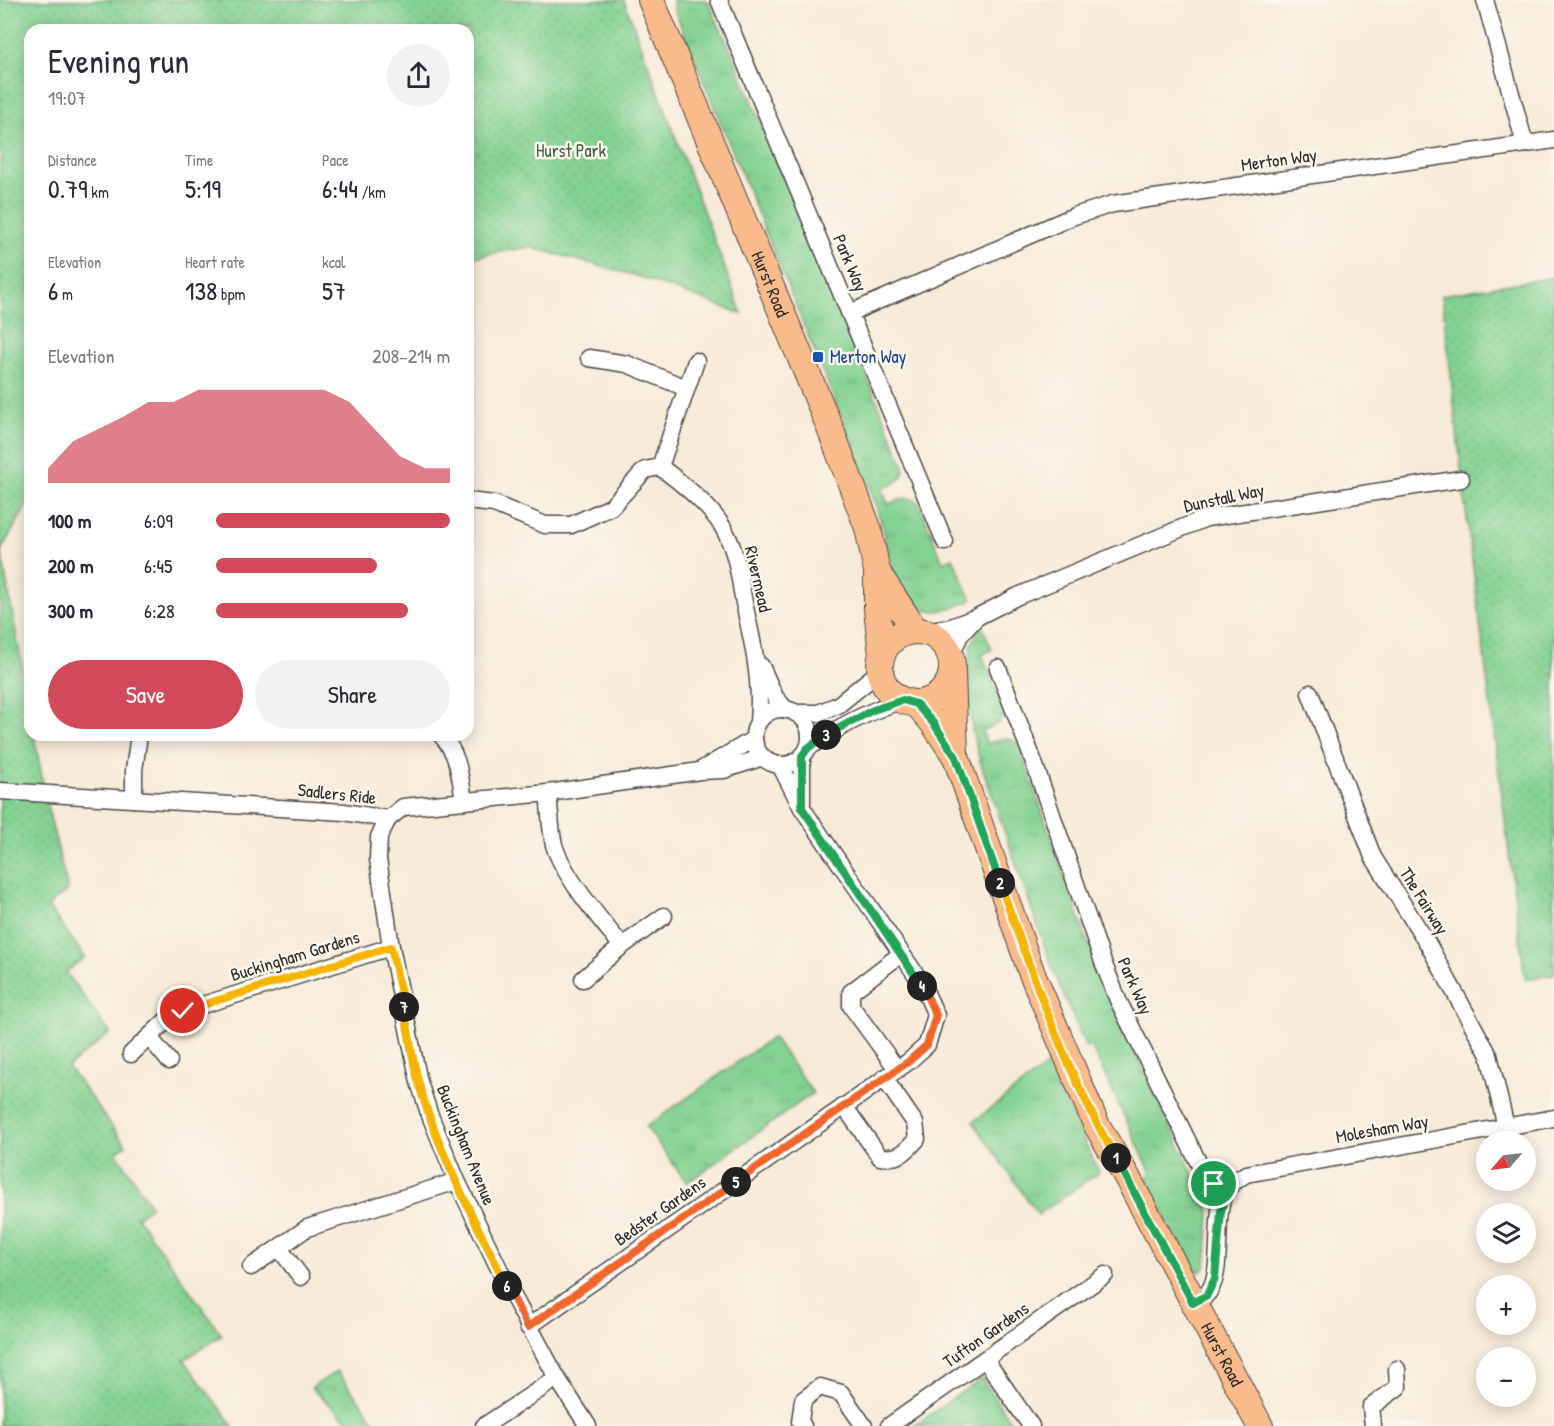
<!DOCTYPE html>
<html lang="en">
<head>
<meta charset="utf-8">
<style>
	:root { --surface:#fff; --page:#f2f2f3; --text:#2b2b33; --muted:#7c7c81; --accent:#d1495b }
	body { margin:0; font-family:"Patrick Hand",sans-serif; background:var(--page); color:var(--text); height:100vh; display:flex; flex-direction:column; font-size:22px; white-space:nowrap }
	* { box-sizing:border-box; margin:0 }
	p { font-size:20px; color:var(--muted) }
	.icon { flex:none; width:33px; height:33px; fill:none; stroke:currentColor; stroke-width:2; stroke-linecap:round; stroke-linejoin:round }
	.map { position:relative; flex:1; overflow:hidden }
	.details { position:absolute; left:24px; top:24px; width:450px; height:717px; display:flex; flex-direction:column; background:var(--surface); border-radius:18px; box-shadow:0 3px 15px #0003 }
	.details>* { flex:none }
	.needle { width:39px; rotate:242deg }
	.controls { position:absolute; left:1476px; top:1131px; display:grid; gap:12px }
	.controls a { display:grid; place-items:center; width:60px; height:60px; border-radius:50%; background:var(--surface); box-shadow:0 3px 15px #0003; font-size:30px }
	.pin { position:absolute; display:grid; place-items:center; width:51px; height:51px; color:#fff; margin:-26px; border:3px solid #fff; border-radius:50%; box-shadow:0 2px 6px #0007 }
	.km { position:absolute; width:30px; height:30px; margin:-15px; border-radius:50%; background:#222; color:#fff; font-size:16px; line-height:30px; text-align:center }
	.round { display:grid; place-items:center; flex:none; width:63px; height:63px; border-radius:32px; background:var(--page) }
	.head { display:flex; align-items:center; justify-content:space-between; height:102px; padding:0 24px }
	h1 { font-size:33px; font-weight:600; line-height:45px }
	.stats { display:grid; grid-template-columns:repeat(3,1fr); gap:9px; height:102px; padding:6px 24px }
	.stats div { display:grid; align-content:center }
	.stats b { font-size:26px; font-weight:600 }
	.stats small { font-size:16px; font-weight:400 }
	.stats p { font-size:16px }
	.chart { height:168px; padding:12px 24px }
	.chart p { display:flex; justify-content:space-between }
	.chart svg { width:100%; height:108px; margin-top:6px; fill:var(--accent); opacity:.7 }
	.cta { display:flex; gap:12px; margin-top:auto; padding:12px 24px }
	.cta a { flex:1; height:69px; border-radius:36px; background:var(--accent); color:#fff; font-size:24px; font-weight:600; line-height:69px; text-align:center }
	.cta a+a { background:var(--page); color:var(--text) }
	ul { padding:0 24px; list-style:none; font-size:20px }
	li { display:grid; grid-template-columns:96px 72px 1fr; align-items:center; height:45px }
	li i { height:15px; border-radius:8px; background:var(--accent) }
	.map>svg:first-child { display:block }
	.grass { fill:url(#grass-tufts); stroke:#577e5e; stroke-width:1.5 }
	.park { fill:url(#park-dots); stroke:#577e5e; stroke-width:1.5 }
	.lines { fill:none; stroke-linecap:round; stroke-linejoin:round }
	.street-casing { stroke:#4a4845; stroke-width:19 }
	.primary-casing { stroke:#4a4845; stroke-width:28 }
	.street { stroke:#fff; stroke-width:16 }
	.primary { stroke:#fabb8c; stroke-width:26 }
	.split-1-casing { stroke:#fff; stroke-width:12 }
	.split-2-casing { stroke:#fff; stroke-width:12 }
	.split-3-casing { stroke:#fff; stroke-width:12 }
	.split-4-casing { stroke:#fff; stroke-width:12 }
	.split-5-casing { stroke:#fff; stroke-width:12 }
	.split-6-casing { stroke:#fff; stroke-width:12 }
	.split-7-casing { stroke:#fff; stroke-width:12 }
	.split-8-casing { stroke:#fff; stroke-width:12 }
	.split-1 { stroke:#22a559; stroke-width:8 }
	.split-2 { stroke:#f5b400; stroke-width:8 }
	.split-3 { stroke:#22a559; stroke-width:8 }
	.split-4 { stroke:#22a559; stroke-width:8 }
	.split-5 { stroke:#f0652b; stroke-width:8 }
	.split-6 { stroke:#f0652b; stroke-width:8 }
	.split-7 { stroke:#f5b400; stroke-width:8 }
	.split-8 { stroke:#f5b400; stroke-width:8 }
	.transit-dot { fill:#1a4fb4; stroke:#fbf7ec; stroke-width:2 }
	.labels { text-anchor:middle; stroke-width:5; stroke-linejoin:round; paint-order:stroke }
	.park-label { font-size:18px; fill:#455d4a; stroke:#fbf7ec }
	.street-label { font-size:18px; fill:#2b2b2b; stroke:#fbf7ec }
	.transit-label { font-size:18px; fill:#164399; stroke:#fbf7ec; text-anchor:start }
</style>
</head>
<body>
<div class="map">
<svg width="1554" height="1426" viewBox="0 0 1554 1426">
	<defs>
		<pattern id="grass-tufts" width="24" height="20" patternUnits="userSpaceOnUse" patternTransform="scale(1.5)"><rect width="24" height="20" fill="#83d292"/><path d="M3 7l-1-3M5 7V3M7 7l1-3M15 17l-1-3M17 17v-4M19 17l1-3" fill="none" stroke="#71b47e"/></pattern>
		<pattern id="park-dots" width="8" height="8" patternUnits="userSpaceOnUse" patternTransform="scale(1.5)"><rect width="8" height="8" fill="#83d292"/><path d="M2 2h.1M6 6h.1" fill="none" stroke="#71b47e" stroke-width="1.8" stroke-linecap="round"/></pattern>
	</defs>
	<rect width="100%" height="100%" fill="#fbf7ec"/>
	<filter id="ink" filterUnits="userSpaceOnUse"><feTurbulence type="fractalNoise" baseFrequency=".0167" numOctaves="2"/><feDisplacementMap in="SourceGraphic" scale="12" xChannelSelector="R" yChannelSelector="G"/><feConvolveMatrix kernelMatrix="1 2 1 2 8 2 1 2 1" color-interpolation-filters="sRGB"/></filter>
	<filter id="wash" filterUnits="userSpaceOnUse"><feTurbulence type="fractalNoise" baseFrequency=".008" numOctaves="4" result="noise"/><feDisplacementMap in="SourceGraphic" scale="24" xChannelSelector="R" yChannelSelector="G"/><feGaussianBlur stdDeviation="1.35" result="paint"/><feColorMatrix in="noise" values="0 0 0 0 0 0 0 0 0 0 0 0 0 0 0 0 0 1.4 0 .05"/><feComposite in="paint" operator="in"/></filter>
	<g filter="url(#wash)">
		<rect width="100%" height="100%" fill="#f8ead8"/>
		<g class="grass">
			<path d="M 673,0 L 707,0 L 732,53 L 904,466 C 905,481 893,484 882,489 L 888,504 C 901,500 907,494 919,503 L 943,562 L 953,558 L 972,600 C 955,607 931,618 914,606 C 891,589 889,550 882,525 C 877,509 871,493 866,477 L 674,9 Z"/>
			<path d="M 981,624 L 992,649 L 982,655 L 1005,711 C 1003,724 992,726 982,731 L 987,744 C 1000,739 1009,734 1019,745 L 1102,983 L 1208,1205 L 1210,1213 L 1206,1266 L 1202,1271 L 1196,1273 L 1191,1270 L 1146,1177 L 1151,1173 L 1091,1046 L 1086,1048 L 1053,970 L 980,761 L 973,734 L 969,707 L 969,660 L 971,645 Z"/>
			<path d="M 773,1037 L 813,1093 L 687,1183 L 646,1127 Z"/>
			<path d="M 1048,1065 L 1099,1172 L 1038,1215 L 973,1122 Z"/>
			<path d="M 337,1371 L 378,1426 L 353,1426 L 311,1388 Z"/>
			<path d="M 982,1378 L 1013,1426 L 914,1426 Z"/>
		</g>
		<g class="park">
			<path d="M 0,0 L 624,0 L 742,314 L 637,276 L 529,247 L 468,258 L 468,30 L 30,30 L 30,500 L 1,550 L 30,710 L 30,735 L 34,735 L 48,809 L 68,890 L 48,906 L 85,957 L 66,972 L 110,1033 L 68,1067 L 126,1145 L 116,1152 L 151,1206 L 137,1217 L 222,1335 L 184,1360 L 233,1426 L 0,1426 Z"/>
			<path d="M 1554,277 L 1554,974 L 1525,979 L 1464,496 L 1442,295 Z"/>
		</g>
	</g>
	<g filter="url(#ink)">
		<g class="lines">
			<defs>
				<g id="street">
					<path d="M 719,0 L 945,542"/>
					<path d="M 1485,0 L 1525,144"/>
					<path d="M 850,313 L 1074,216 L 1113,204 L 1554,140"/>
					<path d="M 589,358 L 627,364 L 686,388"/>
					<path d="M 660,467 L 696,361"/>
					<path d="M 468,501 L 494,504 L 545,525 L 571,525 L 611,507 L 645,470 L 660,467 C 682,483 702,499 718,520 C 736,544 739,575 744,603 C 753,643 762,682 758,722"/>
					<path d="M 924,631 L 951,627 L 977,617 L 1018,596 L 1206,518 L 1461,479"/>
					<path d="M 951,656 L 960,635 L 974,620"/>
					<path d="M 761,666 L 775,697 L 786,710"/>
					<path d="M 998,668 L 1032,757 L 1103,962 L 1118,1000 L 1204,1174 L 1225,1193"/>
					<path d="M 1310,693 L 1373,857 L 1428,944 L 1489,1055 L 1506,1127"/>
					<circle cx="782" cy="737" r="28"/>
					<path d="M 795,713 L 818,713 L 838,705 L 880,671"/>
					<path d="M 441,735 C 459,754 460,776 464,801"/>
					<path d="M 808,748 C 838,727 868,711 903,700"/>
					<path d="M 802,756 L 802,803"/>
					<path d="M 701,770 L 754,739"/>
					<path d="M 0,791 L 344,812 L 388,819 L 403,807 L 548,793 L 700,771 L 724,770 L 763,757"/>
					<path d="M 548,793 C 550,810 550,828 554,845 C 564,877 600,919 622,946"/>
					<path d="M 134,799 L 134,770 L 139,735"/>
					<path d="M 388,819 L 379,837 L 378,859 L 391,947 L 419,1082 L 429,1113 L 457,1181 L 506,1283 L 557,1378 L 588,1426"/>
					<path d="M 583,979 L 622,946 L 664,916"/>
					<path d="M 149,1037 L 169,1061"/>
					<path d="M 131,1054 L 169,1018 L 183,1011 L 391,947"/>
					<path d="M 897,1069 L 851,1006 L 851,992 L 901,954"/>
					<path d="M 844,1106 L 880,1157 C 899,1159 905,1153 917,1139 L 915,1123 L 884,1078"/>
					<path d="M 279,1248 L 301,1277"/>
					<path d="M 251,1267 L 307,1228 L 457,1181"/>
					<path d="M 1193,1303 C 1197,1301 1202,1298 1205,1296 C 1226,1278 1212,1217 1225,1192 C 1230,1184 1238,1179 1246,1174 L 1554,1118"/>
					<path d="M 528,1327 L 908,1062 L 927,1045 L 936,1015 L 921,982 L 802,808 L 780,765"/>
					<path d="M 985,1359 L 1031,1426"/>
					<path d="M 484,1426 L 557,1378"/>
					<path d="M 803,1426 L 800,1422 L 803,1400 L 820,1387 L 841,1393 L 864,1426"/>
					<path d="M 889,1426 L 1105,1275"/>
					<path d="M 1373,1426 L 1371,1407 L 1398,1387 L 1397,1369"/>
				</g>
				<g id="primary">
					<path id="s1" d="M 651,0 L 828,423 L 868,528 L 877,571 L 877,608 L 882,655"/>
					<path d="M 877,572 L 915,630"/>
					<circle cx="916" cy="667" r="36"/>
					<path d="M 952,674 L 955,754"/>
					<path id="s2" d="M 916,703 L 934,724 L 956,757 L 1031,971 L 1096,1124 L 1127,1177 L 1260,1426"/>
				</g>
			</defs>
			<use href="#street" class="street-casing"/>
			<use href="#primary" class="primary-casing"/>
			<use href="#street" class="street"/>
			<use href="#primary" class="primary"/>
		</g>
	</g>
	<g class="lines" filter="url(#ink)">
		<defs>
			<path id="split-1" d="M 1116,1158 L 1193,1303 L 1207,1295 L 1215,1278 L 1221,1212 L 1225,1193 L 1214,1184"/>
			<path id="split-2" d="M 1000,883 C 1033,977 1066,1072 1116,1158"/>
			<path id="split-3" d="M 826,735 L 873,710 L 903,700 L 916,704 L 934,724 L 956,757 L 1000,883"/>
			<path id="split-4" d="M 826,735 L 808,748 L 802,756 L 802,808 L 922,986"/>
			<path id="split-5" d="M 736,1182 L 908,1062 L 927,1045 L 936,1015 L 922,986"/>
			<path id="split-6" d="M 507,1286 L 528,1327 L 736,1182"/>
			<path id="split-7" d="M 404,1007 C 409,1033 412,1059 419,1084 C 439,1153 475,1222 507,1286"/>
			<path id="split-8" d="M 183,1011 L 391,947 L 404,1007"/>
		</defs>
		<use href="#split-1" class="split-1-casing"/>
		<use href="#split-2" class="split-2-casing"/>
		<use href="#split-3" class="split-3-casing"/>
		<use href="#split-4" class="split-4-casing"/>
		<use href="#split-5" class="split-5-casing"/>
		<use href="#split-6" class="split-6-casing"/>
		<use href="#split-7" class="split-7-casing"/>
		<use href="#split-8" class="split-8-casing"/>
		<use href="#split-1" class="split-1"/>
		<use href="#split-2" class="split-2"/>
		<use href="#split-3" class="split-3"/>
		<use href="#split-4" class="split-4"/>
		<use href="#split-5" class="split-5"/>
		<use href="#split-6" class="split-6"/>
		<use href="#split-7" class="split-7"/>
		<use href="#split-8" class="split-8"/>
	</g>
	<rect class="transit-dot" x="812" y="351" width="12" height="12" rx="3"/>
	<g class="labels">
		<g class="park-label">
			<text x="571" y="157">Hurst Park</text>
		</g>
		<g class="street-label">
			<text transform="translate(1279 160) rotate(-8)" y="6">Merton Way</text>
			<text transform="translate(850 263) rotate(67)" y="6">Park Way</text>
			<text dy="6" stroke="none"><textPath href="#s1" startOffset="308">Hurst Road</textPath></text>
			<text transform="translate(1224 498) rotate(-12)" y="6">Dunstall Way</text>
			<text transform="translate(758 579) rotate(77)" y="6">Rivermead</text>
			<text transform="translate(337 794) rotate(6)" y="6">Sadlers Ride</text>
			<text transform="translate(1424 901) rotate(58)" y="6">The Fairway</text>
			<text transform="translate(295 956) rotate(-17)" y="6">Buckingham Gardens</text>
			<text transform="translate(1135 986) rotate(66)" y="6">Park Way</text>
			<text transform="translate(1382 1129) rotate(-10)" y="6">Molesham Way</text>
			<text transform="translate(466 1145) rotate(68)" y="6">Buckingham Avenue</text>
			<text transform="translate(660 1211) rotate(-35)" y="6">Bedster Gardens</text>
			<text transform="translate(986 1335) rotate(-35)" y="6">Tufton Gardens</text>
			<text dy="6" stroke="none"><textPath href="#s2" startOffset="723">Hurst Road</textPath></text>
		</g>
		<g class="transit-label">
			<text x="830" y="363">Merton Way</text>
		</g>
	</g>
</svg>
<div class="controls">
<a><svg class="needle" viewBox="-14 -14 28 28"><path d="M0-13l5 13h-10z" fill="#e53935"/><path d="M0 13l5-13h-10z" fill="#7c7c81"/></svg></a>
<a><svg class="icon" aria-label="layers" viewBox="0 0 24 24"><path d="M12 4l9 5-9 5-9-5zM3 14l9 5 9-5"/></svg></a>
<a>+</a>
<a>−</a>
</div>
<div class="pin" style="left:1214px;top:1184px;background:#1e9e55"><svg class="icon" aria-label="arrive" viewBox="0 0 24 24"><path d="M6 21V4h12l-3 4 3 4H6"/></svg></div>
<div class="pin" style="left:183px;top:1011px;background:#d93025"><svg class="icon" aria-label="check" viewBox="0 0 24 24"><path d="M5 12l5 5 9-10"/></svg></div>
<b class="km" style="left:1116px;top:1158px">1</b>
<b class="km" style="left:1000px;top:883px">2</b>
<b class="km" style="left:826px;top:735px">3</b>
<b class="km" style="left:922px;top:986px">4</b>
<b class="km" style="left:736px;top:1182px">5</b>
<b class="km" style="left:507px;top:1286px">6</b>
<b class="km" style="left:404px;top:1007px">7</b>
<section class="details">
<div class="head"><div><h1>Evening run</h1><p>19:07</p></div><a class="round"><svg class="icon" aria-label="share" viewBox="0 0 24 24"><path d="M12 15V3M7 8l5-5 5 5M5 13v7h14v-7"/></svg></a></div>
<div class="stats">
<div><p>Distance</p><b>0.79<small> km</small></b></div>
<div><p>Time</p><b>5:19</b></div>
<div><p>Pace</p><b>6:44<small> /km</small></b></div>
</div>
<div class="stats">
<div><p>Elevation</p><b>6<small> m</small></b></div>
<div><p>Heart rate</p><b>138<small> bpm</small></b></div>
<div><p>kcal</p><b>57</b></div>
</div>
<div class="chart"><p><span>Elevation</span>208–214 m</p>
<svg viewBox="0 0 160 44" preserveAspectRatio="none"><path d="M0 44V38L10 27L20 22L30 17L40 11L50 11L60 6L70 6L80 6L90 6L100 6L110 6L120 11L130 22L140 33L150 38L160 38V44z"/></svg>
</div>
<ul>
<li><b>100 m</b>6:09<i style="width:100%"></i></li>
<li><b>200 m</b>6:45<i style="width:69%"></i></li>
<li><b>300 m</b>6:28<i style="width:82%"></i></li>
</ul>
<div class="cta"><a>Save</a><a>Share</a></div>
</section>
</div>
</body>
</html>
